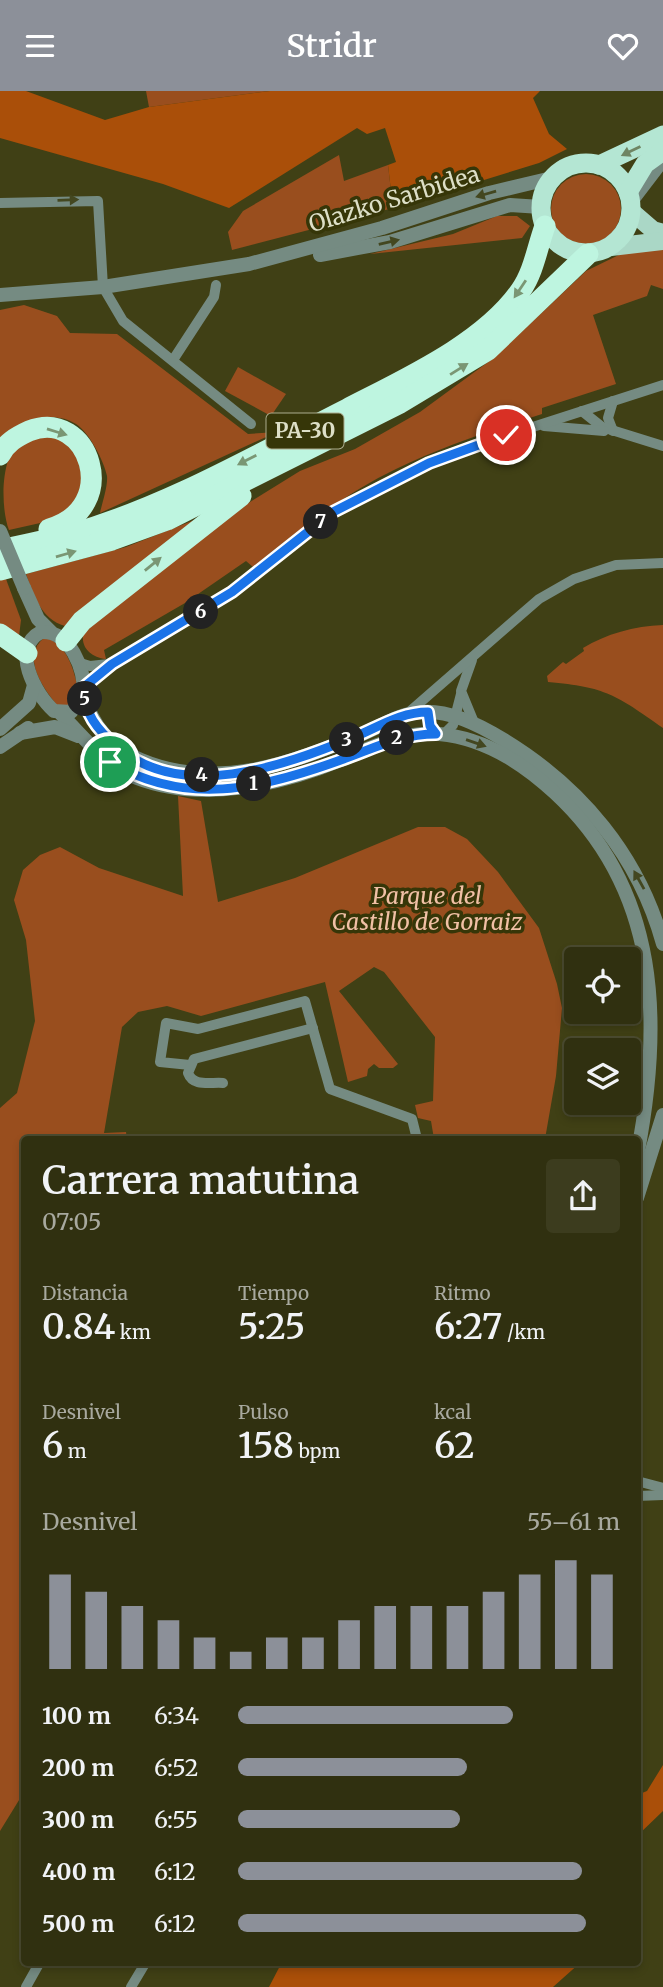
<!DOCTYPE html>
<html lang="es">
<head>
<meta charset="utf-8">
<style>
	:root { --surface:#303010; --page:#3c3c1e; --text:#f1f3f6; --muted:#a8a99f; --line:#4b4b30; --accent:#8c9099 }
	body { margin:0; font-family:Merriweather,serif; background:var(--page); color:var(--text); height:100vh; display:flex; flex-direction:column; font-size:26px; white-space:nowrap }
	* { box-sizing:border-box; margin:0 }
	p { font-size:23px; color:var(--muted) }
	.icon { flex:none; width:38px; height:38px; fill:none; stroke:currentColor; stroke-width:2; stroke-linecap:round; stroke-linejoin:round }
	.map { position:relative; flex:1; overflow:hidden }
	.panel { position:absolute; left:21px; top:1045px; width:620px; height:830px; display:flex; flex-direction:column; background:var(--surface); border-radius:7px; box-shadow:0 4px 10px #0003,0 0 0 2px var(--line) }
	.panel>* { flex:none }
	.buttons { position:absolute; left:564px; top:856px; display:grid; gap:14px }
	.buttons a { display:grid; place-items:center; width:77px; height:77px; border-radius:7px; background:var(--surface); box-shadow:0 4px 10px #0003,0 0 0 2px var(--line); font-size:35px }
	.pin { position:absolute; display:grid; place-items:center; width:60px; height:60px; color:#fff; margin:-30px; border:4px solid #fff; border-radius:50%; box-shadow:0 2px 7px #0007 }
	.km { position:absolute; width:35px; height:35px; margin:-18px; border-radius:50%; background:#222; color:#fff; font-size:19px; line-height:35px; text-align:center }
	.round { display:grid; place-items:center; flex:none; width:74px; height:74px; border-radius:7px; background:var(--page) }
	.overview { display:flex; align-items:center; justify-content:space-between; height:119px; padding:0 21px }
	h1 { font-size:38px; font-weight:600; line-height:52px }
	.stats { display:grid; grid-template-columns:repeat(3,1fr); gap:10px; height:119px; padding:7px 21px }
	.stats div { display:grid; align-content:center }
	.stats b { font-size:35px; font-weight:600 }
	.stats small { font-size:19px; font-weight:400 }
	.stats p { font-size:19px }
	.chart { height:196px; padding:14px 21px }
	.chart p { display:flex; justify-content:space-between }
	.chart svg { width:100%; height:126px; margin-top:7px; stroke:var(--accent); stroke-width:6 }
	ul { padding:0 21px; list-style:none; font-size:23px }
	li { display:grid; grid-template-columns:112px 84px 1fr; align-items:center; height:52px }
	li i { height:18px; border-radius:9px; background:var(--accent) }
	header { display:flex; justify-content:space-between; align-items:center; height:91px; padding:0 21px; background:var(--accent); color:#fff; font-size:32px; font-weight:600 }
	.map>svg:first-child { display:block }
	.green { fill:#994e1e }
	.forest { fill:#aa4f09 }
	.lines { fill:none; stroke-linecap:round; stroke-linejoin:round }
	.minor { stroke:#758b82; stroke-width:10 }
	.tertiary { stroke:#758b82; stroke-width:14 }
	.primary { stroke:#aad7c6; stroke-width:18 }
	.trunk { stroke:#b4e6d3; stroke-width:19 }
	.motorway { stroke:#bef5e0; stroke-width:21 }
	.tertiary-bridge { stroke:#758b82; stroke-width:14 }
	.oneway { fill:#6f8563 }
	.oneway2 { fill:#434720 }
	.oneway3 { fill:#7a9674 }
	.route-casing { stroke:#fff; stroke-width:14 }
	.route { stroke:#1a73e8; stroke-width:9 }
	.labels { text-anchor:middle; stroke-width:7; stroke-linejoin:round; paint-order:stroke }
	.shield { fill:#363608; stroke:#abac8e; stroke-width:2 }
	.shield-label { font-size:21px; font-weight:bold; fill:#dddfc7 }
	.street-label { font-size:23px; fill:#dddfc7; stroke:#363608 }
	.park-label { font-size:23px; font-style:italic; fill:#f1c0a5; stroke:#363608 }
</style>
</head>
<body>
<header><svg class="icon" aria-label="menu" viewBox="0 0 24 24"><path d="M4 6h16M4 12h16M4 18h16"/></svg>Stridr<svg class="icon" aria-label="heart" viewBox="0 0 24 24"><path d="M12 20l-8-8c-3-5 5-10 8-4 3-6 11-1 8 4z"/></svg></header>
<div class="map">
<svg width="663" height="1896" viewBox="0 0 663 1896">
	<rect width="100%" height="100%" fill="#404015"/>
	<g class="green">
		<path d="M 146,0 L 270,0 L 149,16 Z"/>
		<path d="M 339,64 L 344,90 L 388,74 L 393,117 L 232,159 L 228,141 L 243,120 Z"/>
		<circle cx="586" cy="118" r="35"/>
		<path d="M 497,125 L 517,125 L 530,135 L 522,147 L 370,163 L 453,143 Z"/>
		<path d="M 663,158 L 663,198 L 651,194 L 647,205 L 593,224 L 616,293 L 542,317 L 542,323 C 493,339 443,355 396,378 C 344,403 297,440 253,476 L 246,470 L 185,512 L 104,559 L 106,568 C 89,566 78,554 85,537 L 179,460 L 250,411 L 300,380 L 355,358 L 420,321 L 495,266 L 586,180 L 627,160 Z"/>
		<path d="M 24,214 L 57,225 L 70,242 L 117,243 L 248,343 L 277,341 L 100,422 C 102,412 108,395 107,385 C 104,370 89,341 76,333 C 53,318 18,330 0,347 L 0,219 Z"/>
		<path d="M 238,276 L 286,303 L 271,325 L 225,300 Z"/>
		<path d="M 58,345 L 75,357 L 86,401 L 58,428 L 9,439 C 0,416 0,358 25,347 C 34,344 48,346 58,345 Z"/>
		<path d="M 202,426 L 65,535 C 41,528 34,505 26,483 L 126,456 Z"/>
		<path d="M 6,488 L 21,529 L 19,545 L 0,537 L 0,489 Z"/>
		<path d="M 663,534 L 663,637 C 616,604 606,596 548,591 L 547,585 L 563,571 L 566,573 L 584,560 L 583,557 C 606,543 634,535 663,534 Z"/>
		<path d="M 44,547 C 66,550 74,579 78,598 L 69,614 L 57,614 C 42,596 21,565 44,547 Z"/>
		<path d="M 178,705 L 201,710 L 218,811 L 295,787 L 418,736 L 445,736 L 467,748 L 498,781 L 539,837 L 557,893 L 562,917 L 556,985 L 545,1048 L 434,1048 L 431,1030 L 418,1027 L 415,1014 L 433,1010 L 435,946 L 384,881 L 374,876 L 339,900 L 398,973 L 393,977 L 379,977 L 374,973 L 368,978 L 367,985 L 348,991 L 325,891 L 201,925 L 167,915 L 138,921 L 122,936 L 104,1042 L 126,1041 L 127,1048 L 24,1048 L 24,1701 L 0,1740 L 0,1017 L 17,1002 L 35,930 L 26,849 L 14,809 L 23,779 L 40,764 L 60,756 L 99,777 L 183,805 Z"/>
	</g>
	<g class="forest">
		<path d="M 0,0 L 26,0 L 105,29 L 149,16 L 270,0 L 540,0 L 533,7 L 549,43 L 567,58 L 539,72 L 393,117 L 388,74 L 396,71 L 385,37 L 367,43 L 357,37 L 229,117 L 163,93 L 0,47 Z"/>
		<path d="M 663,1674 L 663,1720 L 637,1745 L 637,1704 L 647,1700 Z"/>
		<path d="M 282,1871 L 581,1871 L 553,1896 L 269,1896 Z"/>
	</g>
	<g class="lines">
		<g class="minor">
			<path d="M 0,112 L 98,110 L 103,196 L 123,230 L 251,333"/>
			<path d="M 631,114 L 663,72"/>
			<path d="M 173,269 L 214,206 L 216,194"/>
			<path d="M 613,310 L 608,327 L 613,340"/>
			<path d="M 582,320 L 602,336 L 663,355"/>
			<path d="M 544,335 L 604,340"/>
			<path d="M 472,569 L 461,600 L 475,634"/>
			<path d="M 77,571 L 90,575 L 109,573"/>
			<path d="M 84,596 L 112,573 L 232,501 L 333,421 L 452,362 L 663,294"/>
			<path d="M 408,622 L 539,508 L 574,488 L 616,474 L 663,472"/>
			<path d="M 443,644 L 453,634 L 461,603"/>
			<path d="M 190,974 L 160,971 L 166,932 L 198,938 L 305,910 L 330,998 L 412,1028 L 417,1048"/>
			<path d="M 223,992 C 210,991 193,996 188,982 L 194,968 L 313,937"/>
			<path d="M 637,1390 L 663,1397"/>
			<path d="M 637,1405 L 663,1404"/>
			<path d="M 26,1896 L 40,1871"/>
			<path d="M 131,1896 L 146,1871"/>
		</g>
		<g class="tertiary">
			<path d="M 320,164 L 390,151 L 510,114 L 541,116"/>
			<path d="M 0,204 L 103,196 L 249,173 L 382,137 L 489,102 L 552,87"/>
			<path d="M 24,497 L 38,528 L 51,541"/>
			<path d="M 41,541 C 70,539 85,578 84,604 L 71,621 L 54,620 C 35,603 10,557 41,541 Z"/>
			<path d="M 84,604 C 92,635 111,657 141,669 C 215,700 290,673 360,644 C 380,636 398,623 420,621 C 449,618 480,634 504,649 C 581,696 639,765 663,853"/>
			<path d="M 61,623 C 83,646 106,675 137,687 C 202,712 281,694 343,668 C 375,655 403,640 439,643 C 483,647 523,672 555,702 C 660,799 663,931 637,1065"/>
			<path d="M 0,638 L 29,612 L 34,594"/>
			<path d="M 20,642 L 55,636 L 78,645"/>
			<path d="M 0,656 L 28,637"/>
			<path d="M 637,1107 L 663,1024"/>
		</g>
		<g class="primary">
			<path d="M 631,120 L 653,139 L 663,142"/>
			<path d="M 611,156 L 663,150"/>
		</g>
		<g class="trunk">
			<circle cx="586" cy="117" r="45"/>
			<path d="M 599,74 L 663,44"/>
			<path d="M 628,101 L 645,73 L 663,60"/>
		</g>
		<g class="motorway">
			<path d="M 0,364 C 6,352 16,346 29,340 C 89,316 123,417 49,438"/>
			<path d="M 0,459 C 24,454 49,449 72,443 C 169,415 258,363 347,318 C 403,289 484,253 521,199 C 534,180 537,157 545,135"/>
			<path d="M 0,479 L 112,449 L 167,429 L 400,312 L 488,259 L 588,163"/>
			<path d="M 0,543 L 27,562"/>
			<path d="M 66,550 L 82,530 L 241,405"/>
		</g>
		<path class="tertiary-bridge" d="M 0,440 L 24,497"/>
	</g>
	<defs><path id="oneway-solid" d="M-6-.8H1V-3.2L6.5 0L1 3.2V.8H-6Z" transform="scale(1.75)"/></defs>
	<use class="oneway" href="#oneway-solid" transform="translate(631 60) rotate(154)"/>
	<g class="oneway2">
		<use href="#oneway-solid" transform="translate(486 103) rotate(164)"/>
		<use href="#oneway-solid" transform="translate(68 109) rotate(-2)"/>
		<use href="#oneway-solid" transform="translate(389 151) rotate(-13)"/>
		<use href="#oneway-solid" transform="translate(476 652) rotate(19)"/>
		<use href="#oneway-solid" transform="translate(639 789) rotate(-119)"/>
	</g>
	<g class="oneway3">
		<use href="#oneway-solid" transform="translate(520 198) rotate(124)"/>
		<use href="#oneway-solid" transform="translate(459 278) rotate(-32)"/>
		<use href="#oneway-solid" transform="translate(57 341) rotate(17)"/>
		<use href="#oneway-solid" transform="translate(247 369) rotate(153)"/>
		<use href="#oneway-solid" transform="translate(66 463) rotate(-16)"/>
		<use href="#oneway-solid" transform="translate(153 473) rotate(-39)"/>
	</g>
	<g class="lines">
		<defs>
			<path id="route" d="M 110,671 C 185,716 260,698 338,670 C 373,658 399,643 436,643 L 430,635 L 428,621 C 400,621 377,637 352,647 C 283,675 181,712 116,655 C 98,639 83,622 84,596 L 112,573 L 232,501 L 333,421 L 429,372 L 506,344"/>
		</defs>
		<use href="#route" class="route-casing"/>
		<use href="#route" class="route"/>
	</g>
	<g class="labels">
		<rect class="shield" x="266.5" y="322.5" width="77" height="35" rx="5"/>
		<g class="shield-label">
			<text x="305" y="347">PA-30</text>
		</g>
		<g class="street-label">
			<text transform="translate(394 108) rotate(-17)" y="8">Olazko Sarbidea</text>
		</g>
		<g class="park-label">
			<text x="427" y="813">Parque del<tspan x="427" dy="26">Castillo de Gorraiz</tspan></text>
		</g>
	</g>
</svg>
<div class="buttons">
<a><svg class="icon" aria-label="locate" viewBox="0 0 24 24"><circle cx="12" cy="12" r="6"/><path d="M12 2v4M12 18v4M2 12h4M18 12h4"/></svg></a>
<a><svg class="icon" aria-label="layers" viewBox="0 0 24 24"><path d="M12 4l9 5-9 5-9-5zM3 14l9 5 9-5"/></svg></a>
</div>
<div class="pin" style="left:110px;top:671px;background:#1e9e55"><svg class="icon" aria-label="arrive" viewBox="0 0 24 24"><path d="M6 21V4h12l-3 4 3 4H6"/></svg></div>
<div class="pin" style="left:506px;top:344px;background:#d93025"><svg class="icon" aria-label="check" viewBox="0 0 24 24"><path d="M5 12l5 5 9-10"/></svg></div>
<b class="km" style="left:254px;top:693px">1</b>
<b class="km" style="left:397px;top:647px">2</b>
<b class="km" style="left:347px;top:649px">3</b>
<b class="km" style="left:202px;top:684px">4</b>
<b class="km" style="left:85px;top:608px">5</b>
<b class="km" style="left:201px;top:521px">6</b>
<b class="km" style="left:321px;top:431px">7</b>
<section class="panel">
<div class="overview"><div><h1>Carrera matutina</h1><p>07:05</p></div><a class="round"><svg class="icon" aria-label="share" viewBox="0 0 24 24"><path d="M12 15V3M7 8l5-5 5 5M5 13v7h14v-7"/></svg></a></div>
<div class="stats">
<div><p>Distancia</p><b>0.84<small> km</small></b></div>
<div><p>Tiempo</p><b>5:25</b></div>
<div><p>Ritmo</p><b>6:27<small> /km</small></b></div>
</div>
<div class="stats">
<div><p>Desnivel</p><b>6<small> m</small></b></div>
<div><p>Pulso</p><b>158<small> bpm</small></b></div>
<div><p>kcal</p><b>62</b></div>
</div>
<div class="chart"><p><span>Desnivel</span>55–61 m</p>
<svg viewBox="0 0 160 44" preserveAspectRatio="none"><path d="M5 44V11M15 44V17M25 44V22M35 44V27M45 44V33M55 44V38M65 44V33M75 44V33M85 44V27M95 44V22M105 44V22M115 44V22M125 44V17M135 44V11M145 44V6M155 44V11"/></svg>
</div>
<ul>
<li><b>100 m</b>6:34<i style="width:72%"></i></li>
<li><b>200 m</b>6:52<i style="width:60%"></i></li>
<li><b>300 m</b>6:55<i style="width:58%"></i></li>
<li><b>400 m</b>6:12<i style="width:90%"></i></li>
<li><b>500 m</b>6:12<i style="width:91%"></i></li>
</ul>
</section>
</div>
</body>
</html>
